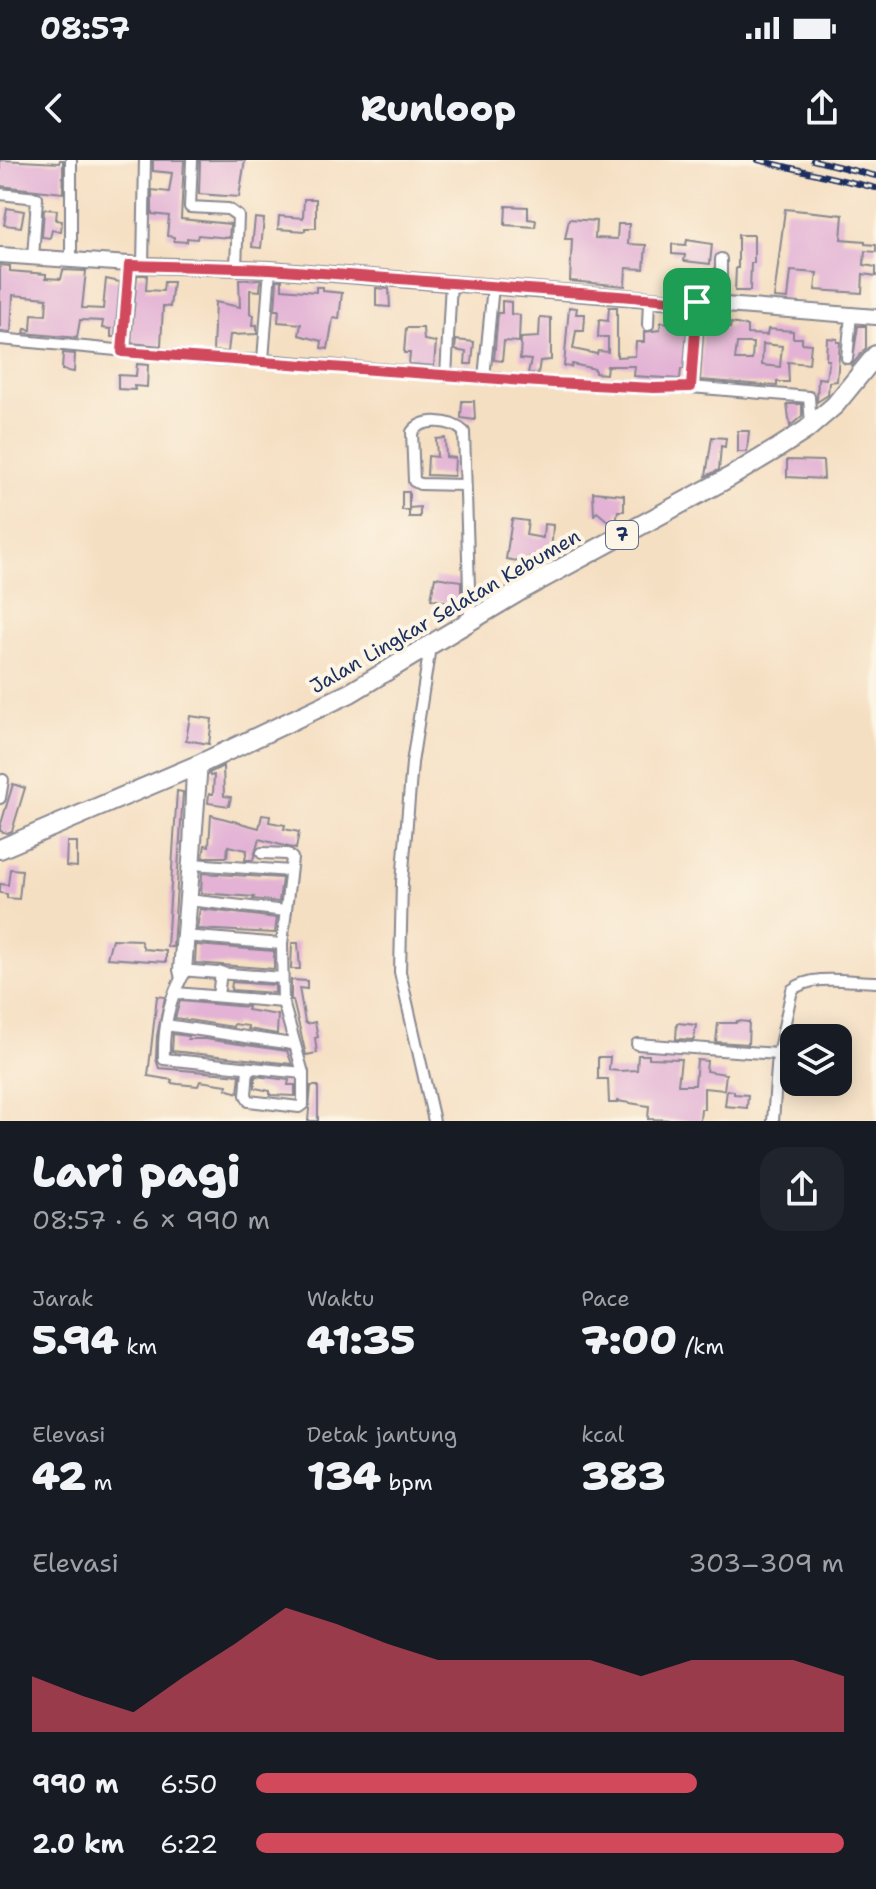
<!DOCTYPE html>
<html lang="id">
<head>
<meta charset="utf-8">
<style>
	:root { --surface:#171b24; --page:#20242c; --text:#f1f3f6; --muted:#9ea1a6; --accent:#d1495b }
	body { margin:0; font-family:"Shantell Sans",sans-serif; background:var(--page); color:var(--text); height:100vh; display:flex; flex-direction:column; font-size:30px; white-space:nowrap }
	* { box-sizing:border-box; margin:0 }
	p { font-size:26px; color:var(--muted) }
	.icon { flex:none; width:44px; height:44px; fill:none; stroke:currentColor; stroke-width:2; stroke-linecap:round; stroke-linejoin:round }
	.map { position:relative; height:961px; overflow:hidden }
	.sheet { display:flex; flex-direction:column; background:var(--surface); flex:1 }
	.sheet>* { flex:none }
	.fabs { position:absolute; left:780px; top:864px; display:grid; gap:16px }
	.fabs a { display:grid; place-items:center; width:72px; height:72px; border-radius:16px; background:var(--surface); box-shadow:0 4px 20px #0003; font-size:40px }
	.pin { position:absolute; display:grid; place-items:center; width:68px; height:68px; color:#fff; margin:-34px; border-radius:16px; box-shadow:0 4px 12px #0006 }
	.round { display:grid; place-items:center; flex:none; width:84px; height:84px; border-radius:24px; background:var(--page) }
	.headline { display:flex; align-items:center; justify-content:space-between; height:136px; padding:0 32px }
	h1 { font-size:44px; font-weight:800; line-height:60px }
	.figures { display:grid; grid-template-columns:repeat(3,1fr); gap:12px; height:136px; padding:8px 32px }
	.figures div { display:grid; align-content:center }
	.figures b { font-size:40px; font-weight:800 }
	.figures small { font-size:22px; font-weight:400 }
	.figures p { font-size:22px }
	.chart { height:224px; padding:16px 32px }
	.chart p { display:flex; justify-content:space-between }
	.chart svg { width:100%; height:144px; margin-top:8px; fill:var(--accent); opacity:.7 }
	ul { padding:0 32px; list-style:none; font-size:26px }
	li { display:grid; grid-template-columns:128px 96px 1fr; align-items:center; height:60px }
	li i { height:20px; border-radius:10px; background:var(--accent) }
	.status { display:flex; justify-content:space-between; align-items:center; height:56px; padding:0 40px; background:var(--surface); direction:ltr }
	.status svg { height:22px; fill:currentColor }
	header { display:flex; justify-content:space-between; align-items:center; height:104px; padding:0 32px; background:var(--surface); font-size:36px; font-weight:800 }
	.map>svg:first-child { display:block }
	.building { fill:#e3b2d5; fill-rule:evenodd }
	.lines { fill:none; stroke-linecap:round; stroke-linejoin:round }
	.minor-casing { stroke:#888790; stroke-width:14 }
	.secondary-casing { stroke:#888790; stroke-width:18 }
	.trunk-casing { stroke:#888790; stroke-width:22 }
	.minor { stroke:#fff; stroke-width:10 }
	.secondary { stroke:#fff; stroke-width:14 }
	.trunk { stroke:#fff; stroke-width:18 }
	.rail-casing { stroke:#1b2f5e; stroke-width:6 }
	.rail { stroke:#fcf5e5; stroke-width:3; stroke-dasharray:9; stroke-linecap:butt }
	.route-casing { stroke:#fff; stroke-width:16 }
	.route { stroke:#d1495b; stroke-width:10 }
	.labels { text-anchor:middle; stroke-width:8; stroke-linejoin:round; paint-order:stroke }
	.shield { fill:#fcf5e5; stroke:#5e6a86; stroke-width:2 }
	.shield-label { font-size:18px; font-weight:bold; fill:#1b2f5e }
	.street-label { font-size:20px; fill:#1b2f5e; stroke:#fcf5e5 }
</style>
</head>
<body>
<div class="status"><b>08:57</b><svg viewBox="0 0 49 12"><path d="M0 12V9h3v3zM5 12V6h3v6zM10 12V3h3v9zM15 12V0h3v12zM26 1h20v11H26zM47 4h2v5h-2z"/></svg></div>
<header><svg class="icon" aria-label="back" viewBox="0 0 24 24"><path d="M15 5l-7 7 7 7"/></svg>Runloop<svg class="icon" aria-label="share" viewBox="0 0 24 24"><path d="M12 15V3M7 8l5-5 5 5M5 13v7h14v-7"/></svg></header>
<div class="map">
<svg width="876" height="961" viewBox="0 0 876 961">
	<rect width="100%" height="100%" fill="#fcf5e5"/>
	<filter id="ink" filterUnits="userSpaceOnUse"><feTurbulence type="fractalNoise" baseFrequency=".0125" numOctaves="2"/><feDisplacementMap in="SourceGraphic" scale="16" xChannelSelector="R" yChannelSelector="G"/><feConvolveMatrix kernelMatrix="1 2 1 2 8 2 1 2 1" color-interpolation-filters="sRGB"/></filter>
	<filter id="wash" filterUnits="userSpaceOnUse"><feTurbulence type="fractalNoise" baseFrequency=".006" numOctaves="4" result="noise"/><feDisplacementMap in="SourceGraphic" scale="32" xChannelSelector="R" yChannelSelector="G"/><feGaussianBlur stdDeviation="1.8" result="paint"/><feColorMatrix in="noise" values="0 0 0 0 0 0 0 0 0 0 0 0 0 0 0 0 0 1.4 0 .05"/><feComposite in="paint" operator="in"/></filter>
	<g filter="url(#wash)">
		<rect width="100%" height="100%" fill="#f5dfc2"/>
		<g id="blocks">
			<g class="building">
				<path d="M 0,0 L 59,3 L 60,0 L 63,0 L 63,33 L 0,26 Z"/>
				<path d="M 153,0 L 184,0 L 181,59 L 230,64 L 229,78 L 198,75 L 197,79 L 187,78 L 187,82 L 174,81 L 174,77 L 167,76 L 169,56 L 152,54 L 152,30 L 169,32 L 172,13 L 153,11 Z"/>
				<path d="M 200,0 L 245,0 L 239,37 L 199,34 Z"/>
				<path d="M 304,39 L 316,39 L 316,68 L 305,68 L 305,71 L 278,69 L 279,56 L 303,58 Z"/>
				<path d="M 506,46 L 528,47 L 528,59 L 536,60 L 535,67 L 505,65 Z"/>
				<path d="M 7,48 L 24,51 L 21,67 L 4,65 Z"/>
				<path d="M 44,49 L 57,50 L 56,60 L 62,61 L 61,72 L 52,70 L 50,78 L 42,77 Z"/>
				<path d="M 785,49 L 843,55 L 841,79 L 865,81 L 865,84 L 876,85 L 876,92 L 865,91 L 864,105 L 876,107 L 876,116 L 863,114 L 862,133 L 815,130 L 817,113 L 791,111 L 788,139 L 774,138 Z"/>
				<path d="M 255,58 L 264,59 L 261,88 L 252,87 Z"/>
				<path d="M 569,59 L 596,61 L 595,78 L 617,79 L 618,64 L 629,64 L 628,84 L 646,85 L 644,109 L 626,108 L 625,126 L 570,121 L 572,79 L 565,79 Z"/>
				<path d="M 738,75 L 754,75 L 754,103 L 751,103 L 750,131 L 735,131 L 736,108 L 738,108 Z"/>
				<path d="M 687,80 L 712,84 L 710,104 L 684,101 L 685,95 L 672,94 L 672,84 L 686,85 Z"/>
				<path d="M 0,105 L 10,106 L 10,111 L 46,114 L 46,118 L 61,119 L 63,110 L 86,111 L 82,148 L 103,149 L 106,119 L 120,122 L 115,177 L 111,177 L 111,169 L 102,168 L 103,161 L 80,160 L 77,178 L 24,173 L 25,169 L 31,170 L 32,154 L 46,155 L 47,138 L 13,135 L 11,172 L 0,171 Z"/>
				<path d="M 137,115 L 147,115 L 146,130 L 163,131 L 164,122 L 173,122 L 170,147 L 163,146 L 161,186 L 131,183 Z"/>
				<path d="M 261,119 L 260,131 L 250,130 L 250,154 L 254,155 L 253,165 L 257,165 L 257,174 L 230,175 L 228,192 L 213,191 L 215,142 L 240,147 L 239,120 Z"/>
				<path d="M 277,120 L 282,120 L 282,129 L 316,132 L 316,127 L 323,127 L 323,131 L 342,133 L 339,159 L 333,158 L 328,189 L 321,188 L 322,181 L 299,175 L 301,164 L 278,162 L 279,150 L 275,150 Z"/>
				<path d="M 376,128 L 389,129 L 390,147 L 376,146 Z"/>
				<path d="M 502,141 L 511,142 L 511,154 L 520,155 L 519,182 L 504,181 L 502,201 L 494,200 L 498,153 L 502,153 Z"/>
				<path d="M 569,147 L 577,148 L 576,154 L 585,154 L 584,171 L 576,171 L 573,189 L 597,194 L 598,191 L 608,192 L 608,177 L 598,177 L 599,160 L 608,161 L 609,147 L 617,147 L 617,197 L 635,196 L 636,182 L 644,182 L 644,172 L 660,170 L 661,162 L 677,164 L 678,156 L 684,157 L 684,170 L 687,170 L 684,209 L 681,209 L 680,219 L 634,216 L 635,206 L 607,206 L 606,214 L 595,213 L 595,209 L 572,204 L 571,207 L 564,206 Z"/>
				<path d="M 540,157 L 551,158 L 551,200 L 540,201 L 538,214 L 528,213 L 531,200 L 520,199 L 521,178 L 539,177 Z"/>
				<path d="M 704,162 L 730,168 L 731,163 L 747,166 L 747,174 L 767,175 L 768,169 L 793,171 L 793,178 L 802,178 L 802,183 L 811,184 L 809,204 L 788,202 L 789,222 L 777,222 L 777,226 L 700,220 ZM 737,183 L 753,183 L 752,200 L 735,200 ZM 763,184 L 782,186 L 780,207 L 762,205 Z"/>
				<path d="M 858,166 L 866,166 L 866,188 L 852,205 Z"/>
				<path d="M 406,168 L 423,168 L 424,180 L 436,182 L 434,206 L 409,204 L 410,193 L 404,193 Z"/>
				<path d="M 827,178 L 837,179 L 837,182 L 840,182 L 837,221 L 829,222 L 828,235 L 817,242 L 818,218 L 826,219 L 829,200 L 826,200 Z"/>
				<path d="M 456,180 L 474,182 L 472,204 L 465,204 L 466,192 L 455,190 Z"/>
				<path d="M 63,193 L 75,194 L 74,212 L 62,210 Z"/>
				<path d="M 137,204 L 148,205 L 147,227 L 134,226 L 135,230 L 118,229 L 118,215 L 136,216 Z"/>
				<path d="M 462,241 L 474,241 L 475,260 L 461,258 Z"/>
				<path d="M 787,244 L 802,244 L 802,256 L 790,266 Z"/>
				<path d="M 738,271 L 749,271 L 747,292 L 738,292 Z"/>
				<path d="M 712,277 L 726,278 L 725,287 L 721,286 L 719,310 L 706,316 Z"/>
				<path d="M 445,278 L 446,297 L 455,298 L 454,316 L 427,315 L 428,296 L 437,297 L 436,279 Z"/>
				<path d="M 787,300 L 823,301 L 824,319 L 787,317 Z"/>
				<path d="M 402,332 L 409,332 L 409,348 L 420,347 L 420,357 L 409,357 L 409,350 L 402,350 Z"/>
				<path d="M 593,332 L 624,335 L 624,351 L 618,351 L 616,362 L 609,362 L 597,352 L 594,355 Z"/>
				<path d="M 512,359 L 528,361 L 526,375 L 543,378 L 544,364 L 553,365 L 551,395 L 530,397 L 529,403 L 506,399 Z"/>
				<path d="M 435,417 L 461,421 L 461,445 L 431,439 Z"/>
				<path d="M 190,556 L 212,559 L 209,584 L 186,580 Z"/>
				<path d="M 223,606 L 224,636 L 231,637 L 229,646 L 208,643 L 209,634 L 213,634 L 214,615 L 210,616 L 209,613 Z"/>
				<path d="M 13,624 L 25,628 L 12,671 L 7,673 L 0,671 L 0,667 Z"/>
				<path d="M 177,631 L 183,632 L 173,787 L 167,787 Z"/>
				<path d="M 211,655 L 259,668 L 262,655 L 270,656 L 269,662 L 285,665 L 284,669 L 299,672 L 296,689 L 259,679 L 253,700 L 245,700 L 247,690 L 228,686 L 227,697 L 203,697 L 205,685 L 209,686 Z"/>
				<path d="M 67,682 L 77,682 L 77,707 L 66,706 Z"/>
				<path d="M 10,709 L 22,710 L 19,739 L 7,738 L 7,734 L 0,733 L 0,724 L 8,725 Z"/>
				<path d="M 202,713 L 282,718 L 279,742 L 253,739 L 254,737 L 201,733 Z"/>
				<path d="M 200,749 L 277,758 L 275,773 L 197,769 Z"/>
				<path d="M 112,779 L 140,780 L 144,789 L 166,791 L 166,802 L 107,798 Z"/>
				<path d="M 292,783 L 298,783 L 300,809 L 291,809 Z"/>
				<path d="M 196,785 L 274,791 L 274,809 L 195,803 Z"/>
				<path d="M 291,820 L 307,821 L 307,829 L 299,828 L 305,862 L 307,864 L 315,862 L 318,877 L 315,878 L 317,893 L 306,895 L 293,840 L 291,840 Z"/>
				<path d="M 232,822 L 275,825 L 275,833 L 231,830 Z"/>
				<path d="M 157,836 L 165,837 L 157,876 L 156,899 L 159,908 L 240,915 L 238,933 L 226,929 L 227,925 L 200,921 L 198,926 L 178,924 L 171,923 L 172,920 L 148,916 Z"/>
				<path d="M 180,841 L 248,847 L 247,850 L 278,855 L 277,874 L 248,869 L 248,866 L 234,864 L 233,867 L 175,858 Z"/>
				<path d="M 737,861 L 749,862 L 748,884 L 716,882 L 718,863 L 736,863 Z"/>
				<path d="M 677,863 L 696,865 L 694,880 L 676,879 Z"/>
				<path d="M 173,874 L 189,876 L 188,879 L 205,879 L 287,891 L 292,904 L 172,891 Z"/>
				<path d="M 638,895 L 649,895 L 649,898 L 681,899 L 678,925 L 695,925 L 697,900 L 707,901 L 706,911 L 726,914 L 724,930 L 704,928 L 704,949 L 701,949 L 700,961 L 648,959 L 649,946 L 617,941 L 617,943 L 609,943 L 608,919 L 598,919 L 598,897 L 610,897 L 609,910 L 619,911 L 637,910 Z"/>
				<path d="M 255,916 L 289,920 L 288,925 L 295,925 L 295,936 L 270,935 L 270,931 L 255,928 Z"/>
				<path d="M 311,926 L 318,926 L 318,961 L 308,961 Z"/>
				<path d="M 727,930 L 734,931 L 734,934 L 748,935 L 747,948 L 725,946 Z"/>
			</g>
		</g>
	</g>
	<g filter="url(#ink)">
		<use href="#blocks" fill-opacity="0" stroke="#888790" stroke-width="2"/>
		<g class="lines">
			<defs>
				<g id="minor">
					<path d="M 192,0 L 190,47 L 228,49 L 238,56 L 236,107"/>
					<path d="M 0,34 L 37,38 L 33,98"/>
					<path d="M 71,101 L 71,0"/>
					<path d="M 143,105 L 145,0"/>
					<path d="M 721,145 L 721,99"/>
					<path d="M 648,165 L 649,139"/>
					<path d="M 0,179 L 222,200 L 263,200 L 553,223 L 654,228 L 691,227 L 809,237 L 811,265"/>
					<path d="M 122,192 L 129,105"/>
					<path d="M 847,198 L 851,155"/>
					<path d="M 263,200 L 270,109"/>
					<path d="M 446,216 L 451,122"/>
					<path d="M 484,218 L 493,126"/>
					<path d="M 691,227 L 697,142"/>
					<path d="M 464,325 L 420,324 L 414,321 L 412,272 C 423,257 452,260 464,272 L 470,459"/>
					<path d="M 430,487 L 412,603 L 402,722 L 400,812 L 434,961"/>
					<path d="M 202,603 L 186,811 C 169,835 163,870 164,899 L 303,913"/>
					<path d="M 0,638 L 3,620"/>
					<path d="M 192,704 L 290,711"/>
					<path d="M 188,740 L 286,751"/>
					<path d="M 184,776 L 282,784"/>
					<path d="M 180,810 L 282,818"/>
					<path d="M 181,819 L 179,810 L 189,689 L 192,607"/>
					<path d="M 176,833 L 283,842"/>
					<path d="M 218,836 L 221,812"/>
					<path d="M 166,865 L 292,884"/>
					<path d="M 637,884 L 778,894"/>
					<path d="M 248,909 L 246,935 L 249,941 L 299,947 L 303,944 L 303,913 L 283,842 L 282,784 L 292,698 L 287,694 L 262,693"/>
					<path d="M 773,961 L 778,894 L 792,830 C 813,813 850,822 876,822"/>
				</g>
				<path id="secondary" d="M 0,95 L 143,105 L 270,109 L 876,157"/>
				<path id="trunk" d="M 0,689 L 202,603 L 350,533 L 525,428 L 730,317 L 778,288 L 806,270 L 835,245 L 876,195"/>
			</defs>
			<use href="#minor" class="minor-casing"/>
			<use href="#secondary" class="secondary-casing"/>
			<use href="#trunk" class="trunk-casing"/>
			<use href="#minor" class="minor"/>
			<use href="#secondary" class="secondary"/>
			<use href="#trunk" class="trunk"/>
			<defs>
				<g id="rail">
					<path d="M 758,0 L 876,28"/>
					<path d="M 813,0 L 876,16"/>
				</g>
			</defs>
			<use href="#rail" class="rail-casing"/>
			<use href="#rail" class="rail"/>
		</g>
	</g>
	<g class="lines" filter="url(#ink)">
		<defs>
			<path id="route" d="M 129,105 L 270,109 L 697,142 L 691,227 L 654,228 L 553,223 L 122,192 Z"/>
		</defs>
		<use href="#route" class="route-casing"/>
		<use href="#route" class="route"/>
	</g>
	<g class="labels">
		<rect class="shield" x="606" y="361" width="32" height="28" rx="6"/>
		<g class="shield-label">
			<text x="622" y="381">7</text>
		</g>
		<g class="street-label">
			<text transform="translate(445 451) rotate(-30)" y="7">Jalan Lingkar Selatan Kebumen</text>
		</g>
	</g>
</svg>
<div class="fabs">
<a><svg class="icon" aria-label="layers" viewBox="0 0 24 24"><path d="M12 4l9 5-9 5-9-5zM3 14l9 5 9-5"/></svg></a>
</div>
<div class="pin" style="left:697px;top:142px;background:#1e9e55"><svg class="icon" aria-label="arrive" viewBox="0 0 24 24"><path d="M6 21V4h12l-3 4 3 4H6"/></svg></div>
</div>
<section class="sheet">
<div class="headline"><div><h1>Lari pagi</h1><p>08:57 · 6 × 990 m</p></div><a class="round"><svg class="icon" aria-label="share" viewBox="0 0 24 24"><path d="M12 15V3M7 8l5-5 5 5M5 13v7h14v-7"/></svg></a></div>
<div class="figures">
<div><p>Jarak</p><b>5.94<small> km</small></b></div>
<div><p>Waktu</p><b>41:35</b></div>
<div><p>Pace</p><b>7:00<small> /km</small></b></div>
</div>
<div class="figures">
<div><p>Elevasi</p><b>42<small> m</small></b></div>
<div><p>Detak jantung</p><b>134<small> bpm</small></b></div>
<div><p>kcal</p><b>383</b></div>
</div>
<div class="chart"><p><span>Elevasi</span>303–309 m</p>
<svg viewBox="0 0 160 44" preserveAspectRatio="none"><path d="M0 44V27L10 33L20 38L30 27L40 17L50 6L60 11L70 17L80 22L90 22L100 22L110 22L120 27L130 22L140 22L150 22L160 27V44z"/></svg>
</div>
<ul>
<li><b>990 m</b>6:50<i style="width:75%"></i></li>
<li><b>2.0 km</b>6:22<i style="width:100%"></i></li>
</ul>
</section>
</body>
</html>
